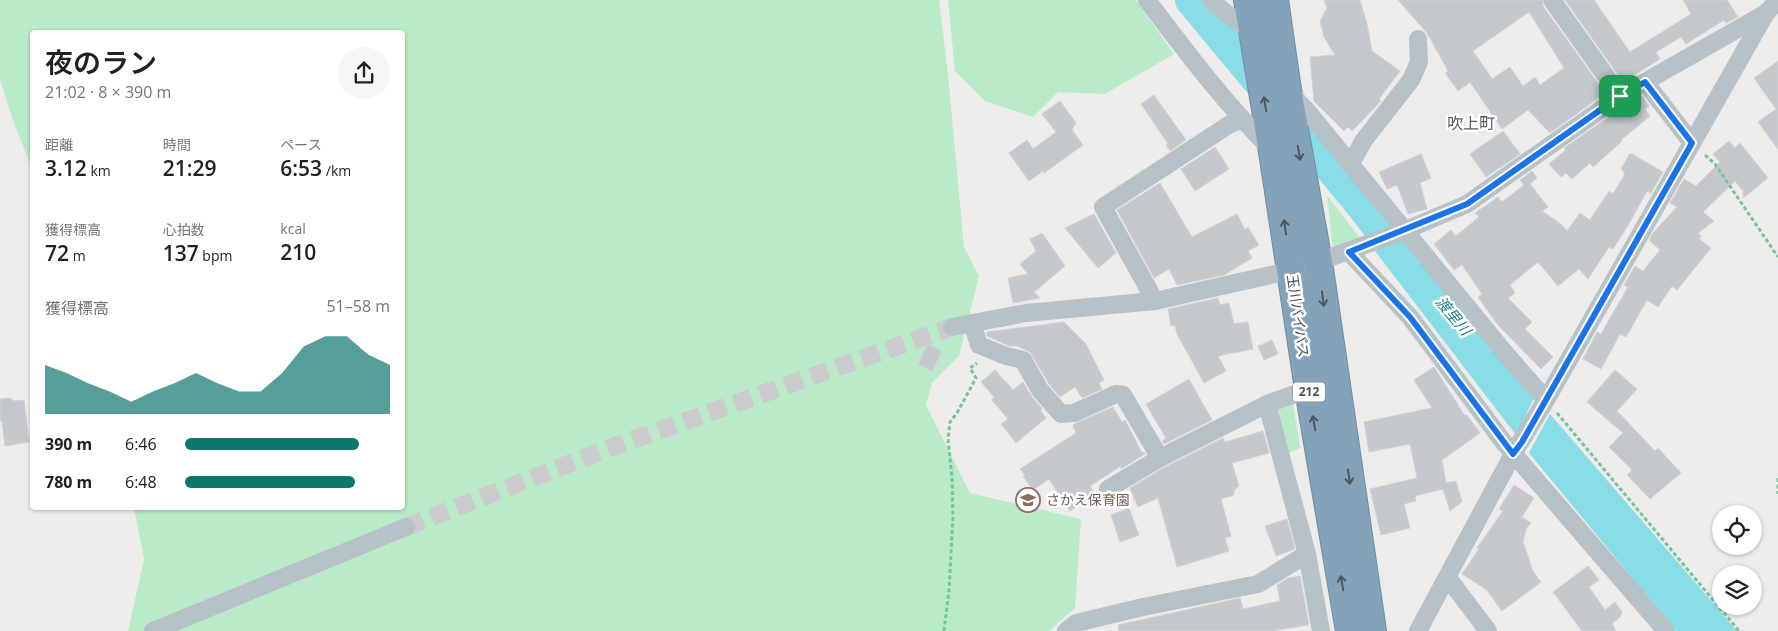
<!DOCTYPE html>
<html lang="ja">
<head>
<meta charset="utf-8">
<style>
	:root { --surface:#fff; --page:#f6f6f6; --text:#202124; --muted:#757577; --accent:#0f766e }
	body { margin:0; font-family:"Open Sans","Noto Sans JP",sans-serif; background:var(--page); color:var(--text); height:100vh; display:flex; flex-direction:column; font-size:19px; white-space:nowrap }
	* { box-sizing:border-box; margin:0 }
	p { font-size:16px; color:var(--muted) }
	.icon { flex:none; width:28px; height:28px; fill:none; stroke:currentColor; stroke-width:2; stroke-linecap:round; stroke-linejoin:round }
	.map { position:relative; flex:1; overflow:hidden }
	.details { position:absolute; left:30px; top:30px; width:375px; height:480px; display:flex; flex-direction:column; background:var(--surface); border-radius:5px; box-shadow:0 1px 4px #0004 }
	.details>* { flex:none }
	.buttons { position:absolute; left:1712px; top:505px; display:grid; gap:10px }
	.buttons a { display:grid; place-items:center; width:50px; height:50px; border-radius:50%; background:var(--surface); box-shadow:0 1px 4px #0004; font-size:25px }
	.pin { position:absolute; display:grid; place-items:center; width:42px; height:42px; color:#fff; margin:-21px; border-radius:10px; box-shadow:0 2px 8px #0006 }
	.round { display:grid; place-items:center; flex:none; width:52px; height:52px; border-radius:26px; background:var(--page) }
	.headline { display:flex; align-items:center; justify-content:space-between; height:85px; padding:0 15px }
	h1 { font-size:28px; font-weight:600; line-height:38px }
	.figures { display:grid; grid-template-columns:repeat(3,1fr); gap:8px; height:85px; padding:5px 15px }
	.figures div { display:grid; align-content:center }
	.figures b { font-size:21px; font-weight:600 }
	.figures small { font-size:14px; font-weight:400 }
	.figures p { font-size:14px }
	.chart { height:140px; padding:10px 15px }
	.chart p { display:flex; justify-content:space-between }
	.chart svg { width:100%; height:90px; margin-top:5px; fill:var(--accent); opacity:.7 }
	ul { padding:0 15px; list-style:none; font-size:16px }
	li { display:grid; grid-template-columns:80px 60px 1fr; align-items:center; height:38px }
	li i { height:12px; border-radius:6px; background:var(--accent) }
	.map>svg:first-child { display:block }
	.green { fill:#baebc8 }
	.water { fill:#88dde7 }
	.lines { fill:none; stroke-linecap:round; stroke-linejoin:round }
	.river { stroke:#88dde7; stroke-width:32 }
	.building { fill:#c5c9ce; stroke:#cfd2d7; fill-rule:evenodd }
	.street-tunnel { stroke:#ccccce; stroke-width:18; stroke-dasharray:18 9; stroke-linecap:butt }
	.highway-casing { stroke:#708ea5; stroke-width:30 }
	.path { stroke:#74c896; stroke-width:3; stroke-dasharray:4 2.5; stroke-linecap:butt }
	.street { stroke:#b7c1c8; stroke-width:18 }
	.highway { stroke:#84a3b9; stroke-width:28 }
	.oneway { stroke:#4b5862 }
	.route-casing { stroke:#fff; stroke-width:10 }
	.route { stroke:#1a73e8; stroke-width:6 }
	.labels { text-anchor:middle; stroke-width:5; stroke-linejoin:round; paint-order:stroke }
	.shield { fill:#fff; stroke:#7d848a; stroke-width:1 }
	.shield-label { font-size:12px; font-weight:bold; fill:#455058 }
	.street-label { font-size:14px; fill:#455058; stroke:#fff }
	.education-label { font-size:14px; fill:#785e54; stroke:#fff; text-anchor:start }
	.water-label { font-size:15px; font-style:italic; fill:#12828f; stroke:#fff }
	.quarter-label { font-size:16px; fill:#585c60; stroke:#fff }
</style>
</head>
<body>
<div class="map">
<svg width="1778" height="631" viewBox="0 0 1778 631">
	<rect width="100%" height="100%" fill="#eeebeb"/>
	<g class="green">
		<path d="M 0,0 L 939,0 L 948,74 L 964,247 L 979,276 L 959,356 L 932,383 L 926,405 L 970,493 L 1081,519 L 1075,608 L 1049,631 L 128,631 L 144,559 L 134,508 L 402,508 L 402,32 L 32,32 L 32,169 L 14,123 L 0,80 Z"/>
		<path d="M 948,0 L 1136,0 L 1174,54 L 1105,94 L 1058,92 L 1033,117 L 985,101 L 955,71 Z"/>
		<path d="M 1327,195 L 1362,241 L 1333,251 Z"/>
		<path d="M 1293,403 L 1300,448 L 1286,454 L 1274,408 Z"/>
	</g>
	<g class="water">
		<path d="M 1321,148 L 1391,228 L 1365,236 L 1327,186 Z"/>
		<path d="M 1405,240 L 1535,396 L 1516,435 L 1375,251 Z"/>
		<path d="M 1550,414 L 1737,631 L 1676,631 L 1529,453 Z"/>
	</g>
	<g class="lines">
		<path class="river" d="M 1191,0 L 1423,279"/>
	</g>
	<g class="building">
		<path d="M 1324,0 L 1360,0 L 1367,24 L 1372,51 L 1400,71 L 1379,99 L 1381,101 L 1352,131 L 1348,127 L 1344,131 L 1314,101 L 1310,57 L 1335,55 L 1324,37 L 1320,21 L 1327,8 Z"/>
		<path d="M 1398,0 L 1542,0 L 1543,6 L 1605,93 L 1550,133 L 1528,110 L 1502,129 L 1470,82 L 1458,91 L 1445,73 L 1448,71 L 1427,33 ZM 1529,12 L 1564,68 L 1540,85 L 1535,77 L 1523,86 L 1510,67 L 1492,79 L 1473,51 Z"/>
		<path d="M 1565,0 L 1594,0 L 1630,52 L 1691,14 L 1683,0 L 1727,0 L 1738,17 L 1726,23 L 1724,20 L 1686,44 L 1681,37 L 1656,52 L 1660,59 L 1623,82 Z"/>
		<path d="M 1778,61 L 1778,149 L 1758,122 L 1776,109 L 1754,78 Z"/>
		<path d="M 1154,95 L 1186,140 L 1170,151 L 1166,145 L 1168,144 L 1141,104 Z"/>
		<path d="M 1642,96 L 1649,106 L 1645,109 L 1650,116 L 1621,140 L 1622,141 L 1593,167 L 1590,163 L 1572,179 L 1566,173 L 1561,177 L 1549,164 L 1566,150 L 1564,148 L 1626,105 Z"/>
		<path d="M 1060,101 L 1076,123 L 1072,130 L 1083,145 L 1044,173 L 1043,171 L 1029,181 L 1009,153 L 1027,140 L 1033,149 L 1056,132 L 1042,114 Z"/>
		<path d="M 1503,131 L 1520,154 L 1486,177 L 1470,154 Z"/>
		<path d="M 1729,141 L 1735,148 L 1740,143 L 1768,178 L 1743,198 L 1743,191 L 1735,181 L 1703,212 L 1714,221 L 1698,233 L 1701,236 L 1699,239 L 1711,248 L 1677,290 L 1672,286 L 1658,307 L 1647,300 L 1626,337 L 1620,334 L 1601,369 L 1583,359 L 1597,332 L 1601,334 L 1628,287 L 1624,285 L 1635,266 L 1643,271 L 1660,250 L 1649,240 L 1653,233 L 1677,207 L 1670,203 L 1684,179 L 1696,186 L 1720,162 L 1713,154 Z"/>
		<path d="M 1215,147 L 1229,169 L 1195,191 L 1181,169 Z"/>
		<path d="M 1630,153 L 1663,172 L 1651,193 L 1647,191 L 1630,222 L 1613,249 L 1609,247 L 1588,279 L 1579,269 L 1558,286 L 1538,262 L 1510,285 L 1515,293 L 1508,298 L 1532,322 L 1525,329 L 1553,357 L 1541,369 L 1498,325 L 1478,297 L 1482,294 L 1462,265 L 1454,270 L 1434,244 L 1451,230 L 1456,236 L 1479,217 L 1475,213 L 1498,197 L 1502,202 L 1524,185 L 1520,180 L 1532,171 L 1537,178 L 1530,184 L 1548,207 L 1542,211 L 1561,224 L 1567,231 L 1580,213 L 1590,220 L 1609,191 L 1613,194 L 1625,174 L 1621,169 Z"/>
		<path d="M 1421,154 L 1431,178 L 1420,183 L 1427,209 L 1408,214 L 1397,185 L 1387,189 L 1379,172 Z"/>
		<path d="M 1160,183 L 1192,237 L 1237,214 L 1245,230 L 1248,227 L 1259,245 L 1248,251 L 1252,258 L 1224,275 L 1177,285 L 1169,269 L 1154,278 L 1117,210 Z"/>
		<path d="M 1094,214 L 1116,253 L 1098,268 L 1065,228 Z"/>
		<path d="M 1042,233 L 1065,266 L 1034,292 L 1040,298 L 1013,303 L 1008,278 L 1028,274 L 1020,264 L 1036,251 L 1030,239 Z"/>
		<path d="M 1218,298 L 1220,305 L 1229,303 L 1234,324 L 1248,322 L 1253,349 L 1218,356 L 1226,371 L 1204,383 L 1177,334 L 1175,325 L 1171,326 L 1168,309 Z"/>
		<path d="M 1064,322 L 1086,344 L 1104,380 L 1099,383 L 1102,389 L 1082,398 L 1075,387 L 1060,397 L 1049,384 L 1030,352 L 1017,346 L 1009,346 L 987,336 L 987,332 Z"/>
		<path d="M 1272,340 L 1278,354 L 1264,360 L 1258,346 Z"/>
		<path d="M 928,344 L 942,351 L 932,371 L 918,364 Z"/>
		<path d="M 1434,367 L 1465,416 L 1467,415 L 1480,433 L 1442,460 L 1446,483 L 1456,481 L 1462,502 L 1450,511 L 1443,489 L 1415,496 L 1416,501 L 1404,504 L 1410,528 L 1381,535 L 1370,489 L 1417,478 L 1410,444 L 1369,452 L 1364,422 L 1432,408 L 1414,380 Z"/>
		<path d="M 995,370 L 1013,390 L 1023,382 L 1032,397 L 1042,408 L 1040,410 L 1046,418 L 1016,443 L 1001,424 L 1008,419 L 992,400 L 994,397 L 981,382 Z"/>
		<path d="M 1615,370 L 1637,389 L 1617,411 L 1655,451 L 1658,448 L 1681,473 L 1650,499 L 1627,475 L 1632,470 L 1609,447 L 1623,433 L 1587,402 Z"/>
		<path d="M 1189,379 L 1212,420 L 1164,444 L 1162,441 L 1166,438 L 1146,404 Z"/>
		<path d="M 10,398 L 14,401 L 24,400 L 29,442 L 5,446 L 2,421 L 0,421 L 0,399 Z"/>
		<path d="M 1113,407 L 1122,422 L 1125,420 L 1142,453 L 1144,452 L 1145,454 L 1121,469 L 1121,466 L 1090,486 L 1095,494 L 1070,511 L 1049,479 L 1033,490 L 1023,476 L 1025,475 L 1020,469 L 1076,433 L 1073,426 L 1074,424 Z"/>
		<path d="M 1263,431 L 1269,453 L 1232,463 L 1239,486 L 1234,490 L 1234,495 L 1221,499 L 1231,536 L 1225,538 L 1229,551 L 1177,567 L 1158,498 L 1138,507 L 1130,488 L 1165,467 L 1223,438 L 1225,442 Z"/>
		<path d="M 1514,485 L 1534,498 L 1522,517 L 1531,523 L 1526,529 L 1523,542 L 1533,571 L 1541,582 L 1502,611 L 1487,590 L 1462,574 L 1479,549 L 1477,548 L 1503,511 L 1499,509 Z"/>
		<path d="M 1129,508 L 1139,535 L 1120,542 L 1111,515 Z"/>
		<path d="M 1287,519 L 1295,549 L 1276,556 L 1265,526 Z"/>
		<path d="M 1588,566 L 1599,580 L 1589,587 L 1605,610 L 1615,602 L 1622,612 L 1620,617 L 1612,624 L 1616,631 L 1582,631 L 1553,592 Z"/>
		<path d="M 1300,576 L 1309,625 L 1271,631 L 1119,631 L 1118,625 L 1240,598 L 1243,609 L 1280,601 L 1277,585 L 1288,578 Z"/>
	</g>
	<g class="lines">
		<path class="street-tunnel" d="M 406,527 L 612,447 L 952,327"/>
		<defs>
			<g id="highway">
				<path d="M 1248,0 L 1273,152 L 1309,389 L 1350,631"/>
				<path d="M 1274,0 L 1287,90 L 1318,262 L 1372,631"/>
			</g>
		</defs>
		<use href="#highway" class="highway-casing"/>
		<g class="path">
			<path d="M 1705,155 L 1715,164 L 1778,257"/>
			<path d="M 1557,413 L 1739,631"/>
			<path d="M 1778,478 L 1778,494"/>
			<path d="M 944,631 L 949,590 L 953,517 L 952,478 L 948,439 L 950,422 L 957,413 L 976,378 L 970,368 L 977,363"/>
		</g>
		<g class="street">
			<path d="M 1147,0 C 1187,53 1226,105 1273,151"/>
			<path d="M 1211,0 C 1224,11 1241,30 1259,27"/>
			<path d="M 1552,0 L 1620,96"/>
			<path d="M 1645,82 L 1692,143"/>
			<path d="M 1288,91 L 1308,112 L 1500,347 L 1546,400"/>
			<path d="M 1350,165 L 1364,140 L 1411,80 L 1419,62 L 1418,39"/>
			<path d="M 1349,252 L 1410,317 L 1505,444 L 1666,631"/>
			<path d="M 1155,301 L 1103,207 L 1230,124 L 1242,120"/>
			<path d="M 972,323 L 979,345 L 1006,356 L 1023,360 L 1040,390 L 1061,414 L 1074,413 L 1116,394 L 1123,395 L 1160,458"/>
			<path d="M 952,327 L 1026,313 L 1155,301 L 1275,274 L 1318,262 L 1406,230 L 1467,204 L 1620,96 L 1766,13"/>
			<path d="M 1267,404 L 1307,554 L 1321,631"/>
			<path d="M 1108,489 L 1160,458 L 1267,404 L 1309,389"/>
			<path d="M 1448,578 L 1488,631"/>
			<path d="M 153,631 L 406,527"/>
			<path d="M 1066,631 L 1076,623 L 1143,607 L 1258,584 L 1307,554"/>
			<path d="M 1418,631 L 1513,454 L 1546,400 L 1766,13 L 1778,0"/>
		</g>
		<use href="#highway" class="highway"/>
	</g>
	<defs><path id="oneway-shaft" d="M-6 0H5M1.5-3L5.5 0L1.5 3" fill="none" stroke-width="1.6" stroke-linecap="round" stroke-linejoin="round" transform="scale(1.25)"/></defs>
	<g class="oneway">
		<use href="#oneway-shaft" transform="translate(1265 104) rotate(-100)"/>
		<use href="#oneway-shaft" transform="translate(1299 153) rotate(80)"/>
		<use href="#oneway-shaft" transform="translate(1285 227) rotate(-98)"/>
		<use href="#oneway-shaft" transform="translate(1323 299) rotate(82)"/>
		<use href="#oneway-shaft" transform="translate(1314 423) rotate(-100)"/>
		<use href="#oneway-shaft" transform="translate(1349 477) rotate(82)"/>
		<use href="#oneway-shaft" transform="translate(1342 583) rotate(-100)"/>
	</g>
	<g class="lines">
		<defs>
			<path id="route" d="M 1645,82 L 1692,143 L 1522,442 L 1513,454 L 1410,317 L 1349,252 L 1467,204 L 1620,96 Z"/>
		</defs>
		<use href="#route" class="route-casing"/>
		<use href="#route" class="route"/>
	</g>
	<defs>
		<symbol id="school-ring" viewBox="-11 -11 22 22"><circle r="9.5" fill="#fff" stroke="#8d6e63" stroke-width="1.5"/><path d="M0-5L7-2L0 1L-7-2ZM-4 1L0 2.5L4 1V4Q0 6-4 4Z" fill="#8d6e63"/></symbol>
	</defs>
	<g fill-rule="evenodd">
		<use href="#school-ring" x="1014" y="486" width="28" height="28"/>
	</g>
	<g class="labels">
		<rect class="shield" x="1293" y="382.5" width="32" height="19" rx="4"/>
		<g class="shield-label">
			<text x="1309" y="396">212</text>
		</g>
		<g class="street-label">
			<text transform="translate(1298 316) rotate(82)" y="5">玉川バイパス</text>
		</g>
		<g class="education-label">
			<text x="1046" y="505">さかえ保育園</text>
		</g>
		<g class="water-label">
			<text transform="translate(1453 316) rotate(50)" y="5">渡里川</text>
		</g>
		<g class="quarter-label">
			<text x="1471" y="129">吹上町</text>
		</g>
	</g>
</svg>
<div class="buttons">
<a><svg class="icon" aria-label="locate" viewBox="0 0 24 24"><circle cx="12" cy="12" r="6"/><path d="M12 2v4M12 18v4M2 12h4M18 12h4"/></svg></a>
<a><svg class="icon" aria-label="layers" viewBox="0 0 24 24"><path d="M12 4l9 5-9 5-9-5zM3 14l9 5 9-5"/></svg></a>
</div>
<div class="pin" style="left:1620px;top:96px;background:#1e9e55"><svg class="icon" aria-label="arrive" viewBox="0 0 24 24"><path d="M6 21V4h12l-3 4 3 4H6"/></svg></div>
<section class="details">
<div class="headline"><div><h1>夜のラン</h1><p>21:02 · 8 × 390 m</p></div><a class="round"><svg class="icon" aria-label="share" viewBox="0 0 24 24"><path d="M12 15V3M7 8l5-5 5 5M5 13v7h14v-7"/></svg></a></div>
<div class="figures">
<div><p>距離</p><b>3.12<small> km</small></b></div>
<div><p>時間</p><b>21:29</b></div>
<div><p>ペース</p><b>6:53<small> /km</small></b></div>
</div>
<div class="figures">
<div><p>獲得標高</p><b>72<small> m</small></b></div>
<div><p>心拍数</p><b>137<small> bpm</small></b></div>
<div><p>kcal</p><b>210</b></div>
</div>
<div class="chart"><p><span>獲得標高</span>51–58 m</p>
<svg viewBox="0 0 160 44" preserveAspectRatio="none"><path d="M0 44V20L10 24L20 29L30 33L40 38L50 33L60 29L70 24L80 29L90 33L100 33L110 24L120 11L130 6L140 6L150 15L160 20V44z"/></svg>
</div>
<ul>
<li><b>390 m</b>6:46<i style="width:85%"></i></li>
<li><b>780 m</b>6:48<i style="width:83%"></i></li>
</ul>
</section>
</div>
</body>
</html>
